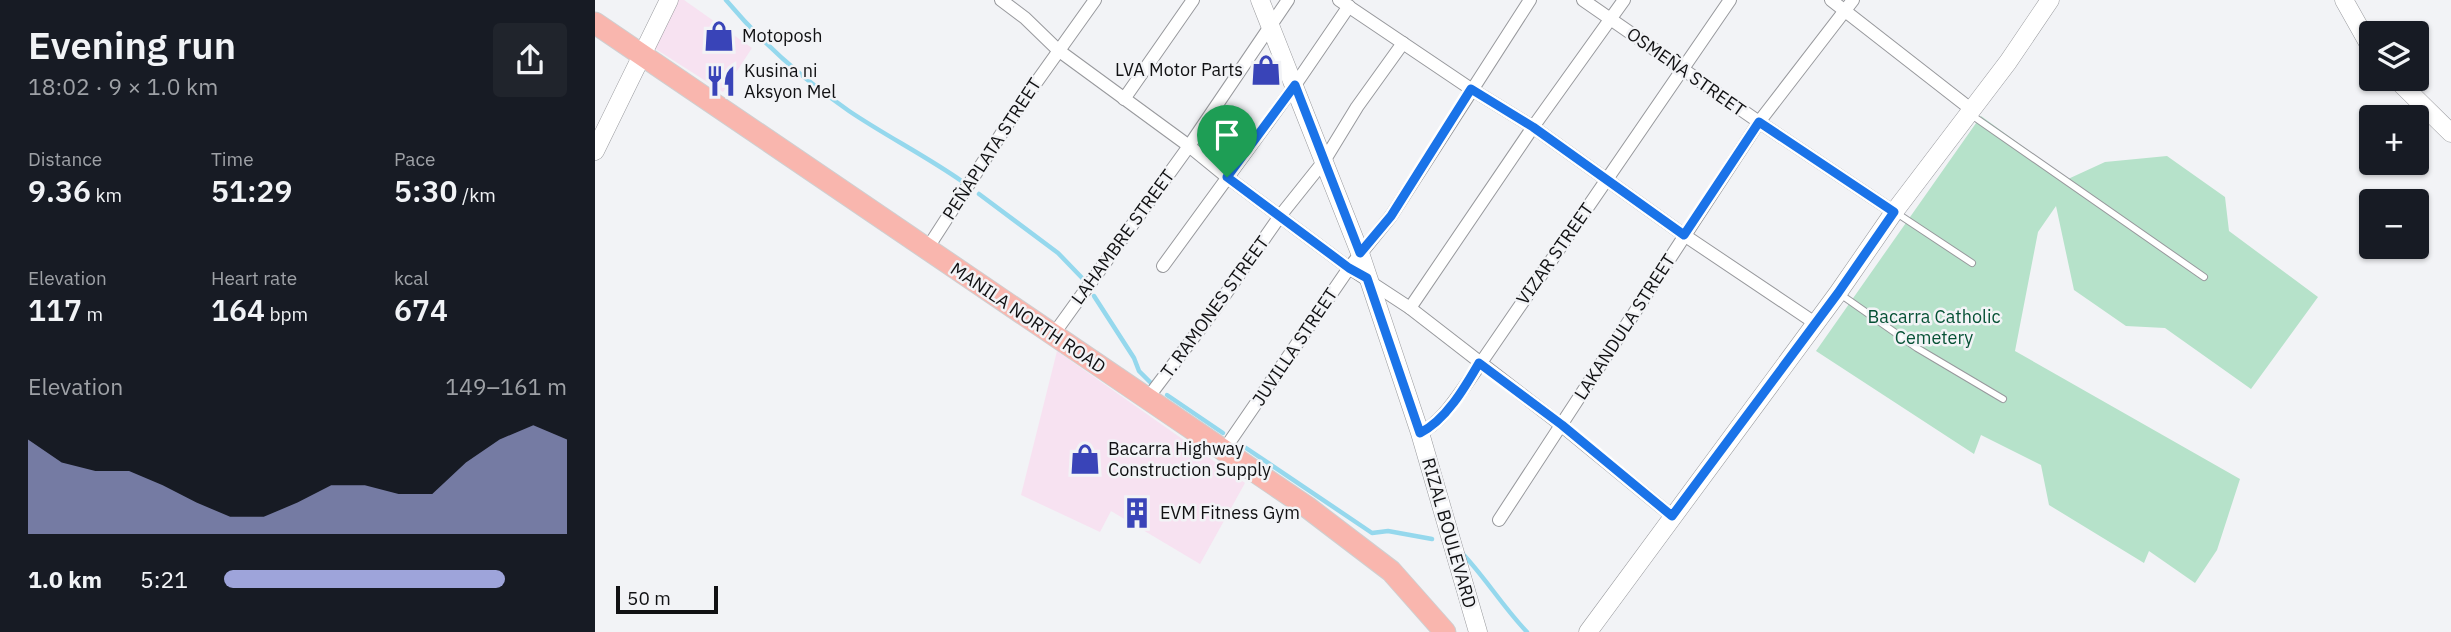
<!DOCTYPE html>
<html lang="en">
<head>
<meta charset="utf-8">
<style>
	:root { --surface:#171b24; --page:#20242c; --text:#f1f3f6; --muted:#9ea1a6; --accent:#9ea4da }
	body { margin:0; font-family:"IBM Plex Sans",sans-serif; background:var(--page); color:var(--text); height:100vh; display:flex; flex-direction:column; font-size:26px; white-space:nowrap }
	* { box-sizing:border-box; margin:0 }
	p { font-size:23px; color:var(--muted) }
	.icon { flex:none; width:38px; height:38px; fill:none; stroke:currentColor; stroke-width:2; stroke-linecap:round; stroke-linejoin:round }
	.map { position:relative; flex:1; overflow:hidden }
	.panel { display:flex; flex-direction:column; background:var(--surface); width:595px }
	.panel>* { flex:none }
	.tools { position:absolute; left:1764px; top:21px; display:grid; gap:14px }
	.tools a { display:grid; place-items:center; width:70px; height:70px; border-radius:7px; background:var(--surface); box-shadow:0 2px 5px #0004; font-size:35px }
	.scale { position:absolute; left:21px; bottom:18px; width:102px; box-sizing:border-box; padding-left:7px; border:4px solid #111113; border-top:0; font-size:19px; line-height:24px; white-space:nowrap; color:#111113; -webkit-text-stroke:5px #f2f3f6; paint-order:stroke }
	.pin { position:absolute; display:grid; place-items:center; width:60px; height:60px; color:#fff; margin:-72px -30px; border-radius:50% 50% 50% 0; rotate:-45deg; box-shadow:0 0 7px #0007 }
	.pin .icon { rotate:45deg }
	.round { display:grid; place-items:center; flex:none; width:74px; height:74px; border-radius:7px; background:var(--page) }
	.head { display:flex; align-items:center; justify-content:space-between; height:119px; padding:0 28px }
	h1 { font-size:38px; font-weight:600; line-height:52px }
	.stats { display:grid; grid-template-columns:repeat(3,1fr); gap:10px; height:119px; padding:7px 28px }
	.stats div { display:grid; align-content:center }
	.stats b { font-size:30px; font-weight:600 }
	.stats small { font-size:19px; font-weight:400 }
	.stats p { font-size:19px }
	.chart { height:196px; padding:14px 28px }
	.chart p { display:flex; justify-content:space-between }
	.chart svg { width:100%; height:126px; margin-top:7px; fill:var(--accent); opacity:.7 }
	ul { padding:0 28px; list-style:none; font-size:23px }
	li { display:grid; grid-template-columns:112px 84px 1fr; align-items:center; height:52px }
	li i { height:18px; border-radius:9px; background:var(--accent) }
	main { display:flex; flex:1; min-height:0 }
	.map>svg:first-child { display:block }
	.commercial { fill:#f7e2f1 }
	.green { fill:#b6e2ca }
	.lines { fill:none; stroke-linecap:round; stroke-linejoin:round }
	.stream { stroke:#95d8ed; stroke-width:4.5 }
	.lane-casing { stroke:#98999d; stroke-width:8 }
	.street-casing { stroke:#98999d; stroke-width:14 }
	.secondary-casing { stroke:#98999d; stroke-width:19 }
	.highway-casing { stroke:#cfcfd0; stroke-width:23 }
	.lane { stroke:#fff; stroke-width:6 }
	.street { stroke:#fff; stroke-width:12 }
	.secondary { stroke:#fff; stroke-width:18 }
	.highway { stroke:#f9b6ae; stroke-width:21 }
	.route-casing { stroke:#fff; stroke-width:14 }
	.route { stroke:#1a73e8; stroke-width:9 }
	.labels { text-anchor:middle; stroke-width:5; stroke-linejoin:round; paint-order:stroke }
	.poi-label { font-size:18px; fill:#111113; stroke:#f2f3f6; text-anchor:start }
	.street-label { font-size:18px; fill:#111113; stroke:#f2f3f6 }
	.park-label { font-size:18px; fill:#065135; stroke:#f2f3f6 }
</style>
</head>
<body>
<main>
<section class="panel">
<div class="head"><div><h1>Evening run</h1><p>18:02 · 9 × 1.0 km</p></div><a class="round"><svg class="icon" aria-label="share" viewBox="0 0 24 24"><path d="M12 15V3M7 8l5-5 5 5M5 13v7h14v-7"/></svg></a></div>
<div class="stats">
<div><p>Distance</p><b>9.36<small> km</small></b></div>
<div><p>Time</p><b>51:29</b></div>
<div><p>Pace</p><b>5:30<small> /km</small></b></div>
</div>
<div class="stats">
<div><p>Elevation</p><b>117<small> m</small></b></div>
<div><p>Heart rate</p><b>164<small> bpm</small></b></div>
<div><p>kcal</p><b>674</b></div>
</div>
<div class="chart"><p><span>Elevation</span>149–161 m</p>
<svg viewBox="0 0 160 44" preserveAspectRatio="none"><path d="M0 44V11L10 19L20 22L30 22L40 27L50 33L60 38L70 38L80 33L90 27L100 27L110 30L120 30L130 19L140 11L150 6L160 11V44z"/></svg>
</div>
<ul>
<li><b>1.0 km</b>5:21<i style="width:82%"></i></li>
</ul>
</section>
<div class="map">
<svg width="1856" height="632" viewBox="0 0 1856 632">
	<rect width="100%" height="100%" fill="#f2f3f6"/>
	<g class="commercial">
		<path d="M 81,0 L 89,0 L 157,48 L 128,92 L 56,46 Z"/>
		<path d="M 462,351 L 650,483 L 605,564 L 516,511 L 505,532 L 426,495 Z"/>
	</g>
	<path class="green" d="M 1386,116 L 1473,179 L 1510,162 L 1572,156 L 1630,197 L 1634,231 L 1723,297 L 1656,389 L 1570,328 L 1531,326 L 1479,290 L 1461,206 L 1443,232 L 1420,351 L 1645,479 L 1622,550 L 1600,583 L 1554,551 L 1549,563 L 1454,505 L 1446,465 L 1386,435 L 1379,454 L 1221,351 Z"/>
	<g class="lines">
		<g class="stream">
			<path d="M 131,0 C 167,43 208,79 254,111 C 291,136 331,156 368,182"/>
			<path d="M 384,194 L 463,253 L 491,282"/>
			<path d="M 499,296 L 539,358 L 544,371 L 558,385"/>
			<path d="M 572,395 L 628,433"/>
			<path d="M 648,446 L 777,533 L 793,531 L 837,539"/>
			<path d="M 866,552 C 890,577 908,607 932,632"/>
		</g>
		<defs>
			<g id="lane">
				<path d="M 1375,114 L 1609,277"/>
				<path d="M 1300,212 L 1377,263"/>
				<path d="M 1245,294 L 1322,348 L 1408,399"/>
			</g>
			<g id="street">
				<path d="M 406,0 L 430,18 L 463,50 L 594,146 L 632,177 L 754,268 L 815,308 L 966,425 L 1077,516"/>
				<path d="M 744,0 L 876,89 L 938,127 L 1089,235 L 1220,323"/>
				<path d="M 988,0 L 1164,122 L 1299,212"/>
				<path d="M 1236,0 L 1377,110"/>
				<path d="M 529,99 L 598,0"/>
				<path d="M 332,249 L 423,108 L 500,0"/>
				<path d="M 568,266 L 700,85 L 754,6"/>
				<path d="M 815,308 L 938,127 L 1029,0"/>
				<path d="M 458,335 L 594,146 L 693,0"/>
				<path d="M 552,399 L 620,309 L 685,216 L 729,161 L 762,107 L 808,43"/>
				<path d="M 825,433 C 844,424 858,403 870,386 L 1135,0"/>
				<path d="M 629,450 L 754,268 L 796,216 L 935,0"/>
				<path d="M 904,520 L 1164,122 L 1258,0"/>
			</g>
			<g id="secondary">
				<path d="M 665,0 L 765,253 L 825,433 L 883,632"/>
				<path d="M 1749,0 L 1776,48"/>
				<path d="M 1801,79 L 1856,133"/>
				<path d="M 0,151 L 74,0"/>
				<path d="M 993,632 L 1243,293 L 1299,212 L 1413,62 L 1455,0"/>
			</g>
			<path id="highway" d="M 0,23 L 712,507 L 796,571 L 850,632"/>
		</defs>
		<use href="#lane" class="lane-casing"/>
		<use href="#street" class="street-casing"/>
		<use href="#secondary" class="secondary-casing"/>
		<use href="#highway" class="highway-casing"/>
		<use href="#lane" class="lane"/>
		<use href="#street" class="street"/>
		<use href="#secondary" class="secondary"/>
		<use href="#highway" class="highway"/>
	</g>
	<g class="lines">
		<defs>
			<path id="route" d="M 700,85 L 765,253 L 796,216 L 876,89 L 938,127 L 1089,235 L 1164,122 L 1299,212 L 1243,293 L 1077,516 L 967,425 L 884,363 C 870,387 851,420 825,433 L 772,278 L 754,268 L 632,177 Z"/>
		</defs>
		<use href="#route" class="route-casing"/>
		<use href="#route" class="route"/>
	</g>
	<defs>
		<symbol id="shop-bare" viewBox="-9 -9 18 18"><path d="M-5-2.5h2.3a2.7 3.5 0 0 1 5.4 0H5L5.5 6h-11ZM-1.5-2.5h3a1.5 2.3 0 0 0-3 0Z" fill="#3944b8" stroke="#f2f3f6" stroke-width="2.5" paint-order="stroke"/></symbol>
		<symbol id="restaurant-bare" viewBox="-9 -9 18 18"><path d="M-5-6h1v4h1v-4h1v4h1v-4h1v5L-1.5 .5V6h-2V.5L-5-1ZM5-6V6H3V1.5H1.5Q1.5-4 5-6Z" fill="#3944b8" stroke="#f2f3f6" stroke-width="2.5" paint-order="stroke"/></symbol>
		<symbol id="building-bare" viewBox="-9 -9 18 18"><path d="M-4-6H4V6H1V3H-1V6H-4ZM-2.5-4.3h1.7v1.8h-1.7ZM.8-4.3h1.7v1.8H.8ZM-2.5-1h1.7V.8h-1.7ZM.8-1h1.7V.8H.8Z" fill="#3944b8" stroke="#f2f3f6" stroke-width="2.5" paint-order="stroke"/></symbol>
	</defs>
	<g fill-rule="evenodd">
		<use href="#shop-bare" x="102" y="14" width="44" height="44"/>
		<use href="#shop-bare" x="649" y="48" width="44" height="44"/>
		<use href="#restaurant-bare" x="104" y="59" width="44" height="44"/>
		<use href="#shop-bare" x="468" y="437" width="44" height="44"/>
		<use href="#building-bare" x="520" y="491" width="44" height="44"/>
	</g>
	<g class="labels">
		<g class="poi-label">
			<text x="147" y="42">Motoposh</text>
			<text x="648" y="76" text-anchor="end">LVA Motor Parts</text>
			<text x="149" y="77">Kusina ni<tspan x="149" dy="21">Aksyon Mel</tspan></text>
			<text x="513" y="455">Bacarra Highway<tspan x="513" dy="21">Construction Supply</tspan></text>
			<text x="565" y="519">EVM Fitness Gym</text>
		</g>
		<g class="street-label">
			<text transform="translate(1091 72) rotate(35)" y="6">OSMEÑA STREET</text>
			<text transform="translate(397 149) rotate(-57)" y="6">PEÑAPLATA STREET</text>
			<text transform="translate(528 237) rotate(-54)" y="6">LAHAMBRE STREET</text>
			<text transform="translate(960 254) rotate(-55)" y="6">VIZAR STREET</text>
			<text transform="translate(620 307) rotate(-54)" y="6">T. RAMONES STREET</text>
			<text transform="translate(433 318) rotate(34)" y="6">MANILA NORTH ROAD</text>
			<text transform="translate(1030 327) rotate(-57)" y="6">LAKANDULA STREET</text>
			<text transform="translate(700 347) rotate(-56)" y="6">JUVILLA STREET</text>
			<text transform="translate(854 533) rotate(74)" y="6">RIZAL BOULEVARD</text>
		</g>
		<g class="park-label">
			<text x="1339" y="323">Bacarra Catholic<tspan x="1339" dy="21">Cemetery</tspan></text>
		</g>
	</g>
</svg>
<div class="tools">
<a><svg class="icon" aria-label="layers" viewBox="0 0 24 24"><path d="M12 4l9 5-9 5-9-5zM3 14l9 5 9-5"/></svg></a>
<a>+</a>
<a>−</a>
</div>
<div class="scale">50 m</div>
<div class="pin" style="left:632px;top:177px;background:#1e9e55"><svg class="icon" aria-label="arrive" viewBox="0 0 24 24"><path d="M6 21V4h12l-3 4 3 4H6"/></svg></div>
</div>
</main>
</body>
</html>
